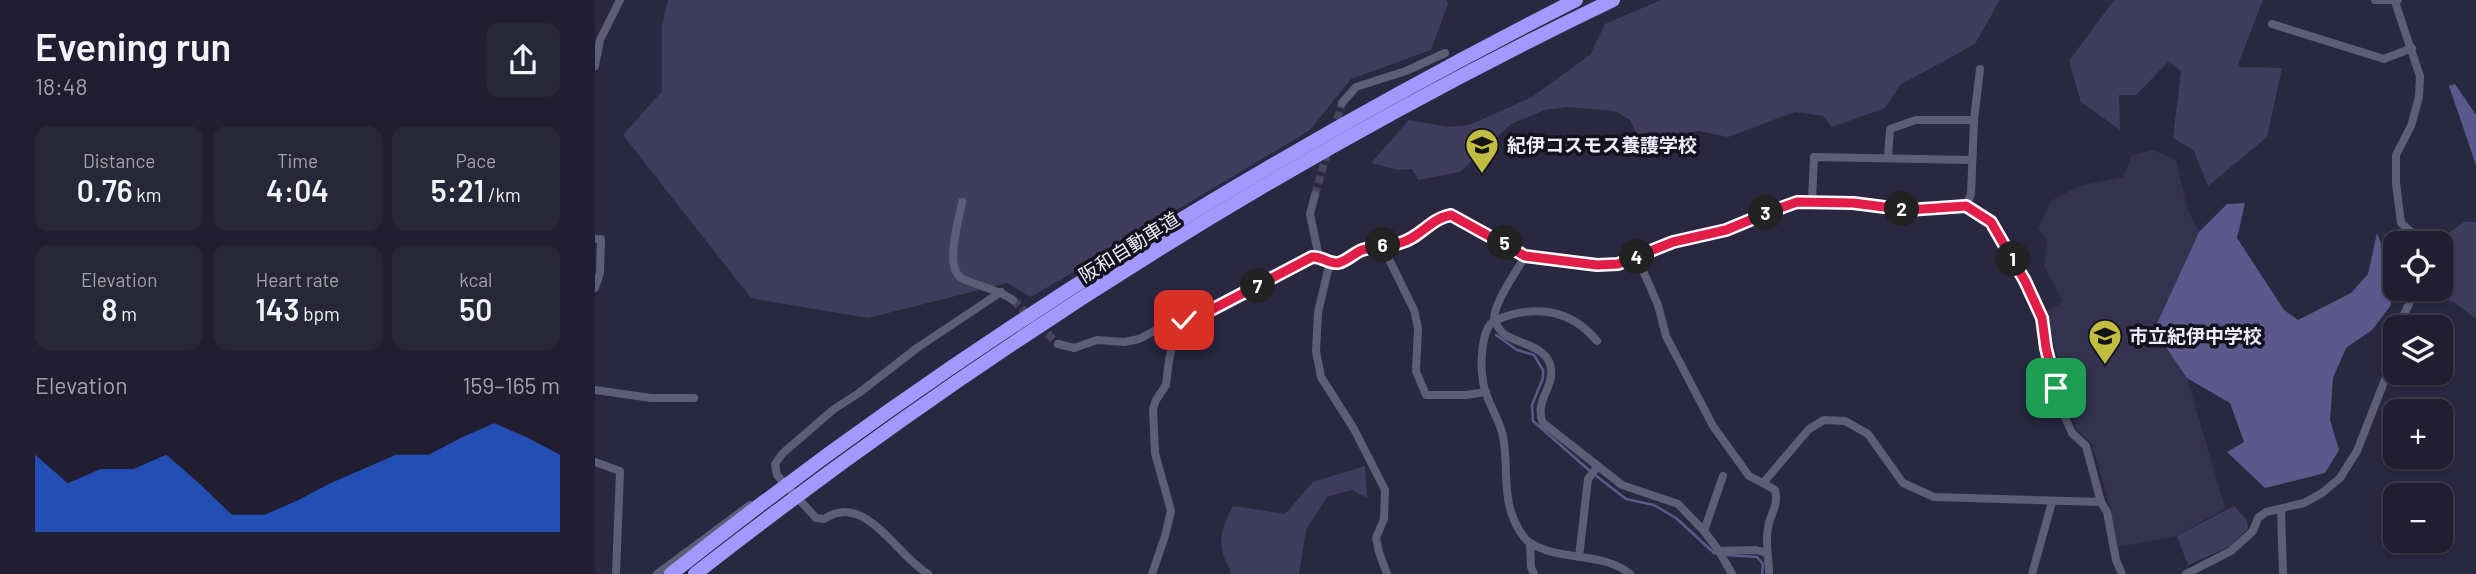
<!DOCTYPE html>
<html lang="en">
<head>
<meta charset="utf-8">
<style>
	:root { --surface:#201e30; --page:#282738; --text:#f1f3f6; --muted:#a2a2ab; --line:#3d3c4c; --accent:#2563eb }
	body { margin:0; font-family:Barlow,"Noto Sans JP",sans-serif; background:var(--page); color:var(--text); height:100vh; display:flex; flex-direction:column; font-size:26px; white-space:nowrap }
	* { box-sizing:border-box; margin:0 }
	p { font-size:23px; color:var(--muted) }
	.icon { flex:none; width:38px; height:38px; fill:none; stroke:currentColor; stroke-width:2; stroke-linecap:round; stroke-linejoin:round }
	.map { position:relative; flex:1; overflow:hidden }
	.side { display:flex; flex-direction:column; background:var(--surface); width:595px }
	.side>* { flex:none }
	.tools { position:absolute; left:1788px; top:231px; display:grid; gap:14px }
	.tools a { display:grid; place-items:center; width:70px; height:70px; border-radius:14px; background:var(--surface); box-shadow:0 2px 5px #0004,0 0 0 2px var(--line); font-size:35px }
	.pin { position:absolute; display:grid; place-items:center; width:60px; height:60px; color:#fff; margin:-30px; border-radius:14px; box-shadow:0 4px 10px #0006 }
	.km { position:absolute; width:35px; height:35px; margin:-18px; border-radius:50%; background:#222; color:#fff; font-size:19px; line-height:35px; text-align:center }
	.round { display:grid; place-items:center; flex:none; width:74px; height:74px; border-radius:14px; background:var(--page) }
	.overview { display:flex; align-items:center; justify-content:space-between; height:119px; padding:0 35px }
	h1 { font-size:38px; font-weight:600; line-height:52px }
	.figures { display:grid; grid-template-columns:repeat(3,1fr); gap:10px; height:119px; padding:7px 35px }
	.figures div { display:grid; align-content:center; border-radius:14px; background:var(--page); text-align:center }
	.figures b { font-size:30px; font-weight:600 }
	.figures small { font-size:19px; font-weight:400 }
	.figures p { font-size:19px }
	.chart { height:196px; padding:14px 35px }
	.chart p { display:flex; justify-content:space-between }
	.chart svg { width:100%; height:126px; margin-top:7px; fill:var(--accent); opacity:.7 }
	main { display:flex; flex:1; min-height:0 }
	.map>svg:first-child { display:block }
	.built { fill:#353250 }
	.green { fill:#3f3c5d }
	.water { fill:#5d588b }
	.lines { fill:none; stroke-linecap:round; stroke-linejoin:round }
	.stream { stroke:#5d588b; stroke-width:2.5 }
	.minor-tunnel { stroke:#47455c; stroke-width:8; stroke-dasharray:8 4; stroke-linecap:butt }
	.minor { stroke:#5e5d78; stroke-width:8 }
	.motorway { stroke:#a398fe; stroke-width:14 }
	.route-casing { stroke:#fff; stroke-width:14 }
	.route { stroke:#e11d48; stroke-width:9 }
	.labels { text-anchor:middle; stroke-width:7; stroke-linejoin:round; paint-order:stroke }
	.poi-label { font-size:19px; font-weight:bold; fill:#ecebfb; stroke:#13121d; text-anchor:start }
	.street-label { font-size:19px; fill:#ecebfb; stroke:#13121d }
</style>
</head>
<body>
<main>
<section class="side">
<div class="overview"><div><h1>Evening run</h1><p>18:48</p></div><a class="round"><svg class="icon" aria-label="share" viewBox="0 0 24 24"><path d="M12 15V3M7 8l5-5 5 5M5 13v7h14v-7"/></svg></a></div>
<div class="figures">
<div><p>Distance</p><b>0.76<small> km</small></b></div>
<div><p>Time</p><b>4:04</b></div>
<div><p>Pace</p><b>5:21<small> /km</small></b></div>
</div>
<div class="figures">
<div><p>Elevation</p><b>8<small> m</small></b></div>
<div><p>Heart rate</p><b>143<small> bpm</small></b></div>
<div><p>kcal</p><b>50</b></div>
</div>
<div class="chart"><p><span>Elevation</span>159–165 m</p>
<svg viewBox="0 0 160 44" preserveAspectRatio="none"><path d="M0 44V17L10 27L20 22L30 22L40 17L50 27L60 38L70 38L80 33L90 27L100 22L110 17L120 17L130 11L140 6L150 11L160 17V44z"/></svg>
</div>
</section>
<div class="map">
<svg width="1881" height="574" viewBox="0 0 1881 574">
	<rect width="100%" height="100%" fill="#2a2840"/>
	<path class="built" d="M 1559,150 L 1581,160 L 1592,208 L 1604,232 L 1559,330 L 1592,378 L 1630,508 L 1582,536 L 1523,547 L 1514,503 L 1497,444 L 1481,429 L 1451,312 L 1468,302 L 1449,266 L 1452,240 L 1443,229 L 1456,201 L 1484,186 L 1528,177 L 1537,155 Z"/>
	<g class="green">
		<path d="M 73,0 L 852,0 L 853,4 L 836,50 L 756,79 L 714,131 L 436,297 L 412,283 L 273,318 L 156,298 L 28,135 L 67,91 L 67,25 Z"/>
		<path d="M 1066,0 L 1405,0 L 1380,44 L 1305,85 L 1290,108 L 1237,127 L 1228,116 L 1200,112 L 1133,137 L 1104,131 L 1045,141 L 1035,120 L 1020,111 L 972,107 L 950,110 L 916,124 L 865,172 L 823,180 L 817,169 L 803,170 L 776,163 L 814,120 L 853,127 L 874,125 L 937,97 L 995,55 L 1010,24 Z"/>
		<path d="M 1519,0 L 1668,0 L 1642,67 L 1687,68 L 1672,137 L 1613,186 L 1599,151 L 1578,138 L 1586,71 L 1574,61 L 1541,95 L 1524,95 L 1525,130 L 1486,102 L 1474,61 Z"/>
		<path d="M 1869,222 L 1881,222 L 1881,319 L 1859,302 L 1832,296 L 1824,290 L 1846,289 L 1846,255 L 1851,255 L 1855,232 Z"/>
		<path d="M 770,466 L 772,498 L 757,490 L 732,497 L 711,530 L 704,574 L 635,574 L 636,570 C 620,547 626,529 638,506 L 690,514 L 718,482 Z"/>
		<path d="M 1639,506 L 1652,520 L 1653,528 L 1634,547 L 1593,565 L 1582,536 Z"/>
	</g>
	<g class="water">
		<path d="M 1860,84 L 1881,115 L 1881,165 L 1854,86 Z"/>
		<path d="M 1650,203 L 1642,238 L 1689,310 L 1703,320 L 1756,293 L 1773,274 L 1782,233 L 1796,270 L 1796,305 L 1777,330 L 1751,348 L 1738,378 L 1735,420 L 1744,450 L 1730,473 L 1670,488 L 1632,452 L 1649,442 L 1635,403 L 1592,378 L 1559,330 L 1604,232 L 1632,204 Z"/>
	</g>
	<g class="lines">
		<g class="stream">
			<path d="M 901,335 L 922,350 L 939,355 L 948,370 L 948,378 L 937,405 L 938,421 L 995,471"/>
			<path d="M 1000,475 L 1031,499 L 1059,505 L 1081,518 L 1119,553 L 1124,554"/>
			<path d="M 1131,555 L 1162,557 L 1168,564 L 1167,574"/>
		</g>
		<g class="minor-tunnel">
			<path d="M 739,131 L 747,103"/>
			<path d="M 720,195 L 733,150"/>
			<path d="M 418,300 L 463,344"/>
		</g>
		<g class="minor">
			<path d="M 1780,0 L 1803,0"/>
			<path d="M 1800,2 L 1825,76 L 1824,97 L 1816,126 L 1801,155 L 1801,183 L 1806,223 L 1829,243"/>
			<path d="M 1677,24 L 1789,59 L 1817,48"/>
			<path d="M 0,66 L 5,40 L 25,0"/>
			<path d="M 747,103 L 761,87 L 811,71 L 850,53"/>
			<path d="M 1293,157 L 1295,129 L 1321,120 L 1379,120"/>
			<path d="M 720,195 L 715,214 L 724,257"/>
			<path d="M 1217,201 L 1219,157 L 1377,160"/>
			<path d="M 367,202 C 364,221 348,269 368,279 C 385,287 403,289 418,300"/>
			<path d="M 1371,206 L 1376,194 L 1379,120 L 1385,69"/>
			<path d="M 0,239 L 6,239 L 5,273 L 0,288"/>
			<path d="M 787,245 L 819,310 L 823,328 L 821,371 L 831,395 L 871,395 L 891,392"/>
			<path d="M 930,256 C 921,273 898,303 899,321 C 886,329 885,366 888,381 C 890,400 904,417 908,436 C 914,469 906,500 924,530 C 927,534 929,539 934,542 C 963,562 1008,551 1035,574"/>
			<path d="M 1042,257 L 1063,305 L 1071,336 L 1118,426 L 1154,476 L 1168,483 L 1214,429 L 1229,420 L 1250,421 L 1273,434 L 1308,483 L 1339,497 L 1506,502"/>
			<path d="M 735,262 L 723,312 L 721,351 L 726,377 L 759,429 L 790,490 L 789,519 L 781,538 L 784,552 L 792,574"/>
			<path d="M 1803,327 L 1814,304 L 1815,289"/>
			<path d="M 1002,341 C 975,308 937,304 899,321 C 902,325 905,331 909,334 C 923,344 948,345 955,364 C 962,386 938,400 948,423 L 1027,485 L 1083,504 L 1109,531 L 1124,551 L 1137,574"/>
			<path d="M 463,344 L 479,348 L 502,340 L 530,342 L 544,339 L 578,321 L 589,320 L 618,309 L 717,257 C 727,256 733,264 743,263 C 752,262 759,253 767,250 C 779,246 793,247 805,243 C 825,238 836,218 856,215 L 930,256 L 1002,265 L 1023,264 L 1078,242 L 1131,230 L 1177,211 L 1202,202 L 1258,203 L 1313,210 L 1371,206 L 1396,222 L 1430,281 L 1447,318 L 1451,348 L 1469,415 L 1477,433 L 1491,446 L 1506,502 L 1512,512 L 1521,560 L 1527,574"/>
			<path d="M 0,390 L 56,398 L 99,398"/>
			<path d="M 0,462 L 25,471 L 21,574"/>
			<path d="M 1168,483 L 1180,490 C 1184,507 1175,513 1173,528 C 1170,544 1174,559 1174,574"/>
			<path d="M 1686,509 L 1688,574"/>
			<path d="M 1109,531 L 1128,476"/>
			<path d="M 935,543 L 936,567 L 939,574"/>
			<path d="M 1124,551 L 1161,550 L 1172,553"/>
			<path d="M 984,557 L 993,479 L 1003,466"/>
			<path d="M 62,574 L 155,505"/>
			<path d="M 333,574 C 301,555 270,491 229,519 L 221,518 L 182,475 L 180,464 L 188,453 L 239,409 L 264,393 L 322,348 L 406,292"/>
			<path d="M 557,574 L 570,536 L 576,511 L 560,453 L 558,409 L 561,400 L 571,385 L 574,360 L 579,340 L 589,320"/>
			<path d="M 1437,574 L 1457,502"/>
			<path d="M 1591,574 L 1636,551 L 1658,531 L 1663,518 L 1671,512 L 1709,503 L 1727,493 L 1745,478 L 1762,451 L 1798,359 L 1801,340"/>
		</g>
		<g class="motorway">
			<path d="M 76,574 C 356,351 662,162 981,0"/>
			<path d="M 100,574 C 384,352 693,156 1018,0"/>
		</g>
	</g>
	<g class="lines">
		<defs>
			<path id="route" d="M 589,320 L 618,309 L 717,257 C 727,256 733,264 743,263 C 752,261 759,253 767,250 C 779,246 793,247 805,243 C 825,238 836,218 856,215 L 930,256 L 1002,265 L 1023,264 L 1078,242 L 1131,230 L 1177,211 L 1202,202 L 1258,203 L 1313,210 L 1371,206 L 1396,222 L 1430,281 L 1447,318 L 1451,348 L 1461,388"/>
		</defs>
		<use href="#route" class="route-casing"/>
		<use href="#route" class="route"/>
	</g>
	<defs>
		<symbol id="school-pin" viewBox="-11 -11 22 30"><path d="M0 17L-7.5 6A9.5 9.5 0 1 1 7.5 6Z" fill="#c1bd40" stroke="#13121d"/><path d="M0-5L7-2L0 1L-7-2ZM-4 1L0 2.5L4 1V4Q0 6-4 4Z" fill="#111"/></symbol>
	</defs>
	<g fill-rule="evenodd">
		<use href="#school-pin" x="868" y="126" width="38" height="52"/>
		<use href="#school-pin" x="1491" y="317" width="38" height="52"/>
	</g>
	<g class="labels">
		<g class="poi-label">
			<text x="912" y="152">紀伊コスモス養護学校</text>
			<text x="1534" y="343">市立紀伊中学校</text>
		</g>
		<g class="street-label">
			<text transform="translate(534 247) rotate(-32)" y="7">阪和自動車道</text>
		</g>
	</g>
</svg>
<div class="tools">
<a><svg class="icon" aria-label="locate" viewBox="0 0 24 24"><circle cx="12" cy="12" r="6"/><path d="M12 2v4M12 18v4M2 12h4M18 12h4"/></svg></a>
<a><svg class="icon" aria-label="layers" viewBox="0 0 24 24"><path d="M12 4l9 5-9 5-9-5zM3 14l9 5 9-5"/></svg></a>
<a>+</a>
<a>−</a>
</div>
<div class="pin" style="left:1461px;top:388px;background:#1e9e55"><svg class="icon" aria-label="arrive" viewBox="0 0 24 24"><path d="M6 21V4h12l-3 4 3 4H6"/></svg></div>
<div class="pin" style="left:589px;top:320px;background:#d93025"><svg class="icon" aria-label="check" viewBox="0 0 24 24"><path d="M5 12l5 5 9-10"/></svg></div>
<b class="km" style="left:1418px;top:259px">1</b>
<b class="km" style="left:1307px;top:209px">2</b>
<b class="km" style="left:1171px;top:213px">3</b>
<b class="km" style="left:1042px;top:257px">4</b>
<b class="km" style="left:910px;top:243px">5</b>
<b class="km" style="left:788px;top:245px">6</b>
<b class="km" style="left:663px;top:286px">7</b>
</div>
</main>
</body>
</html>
